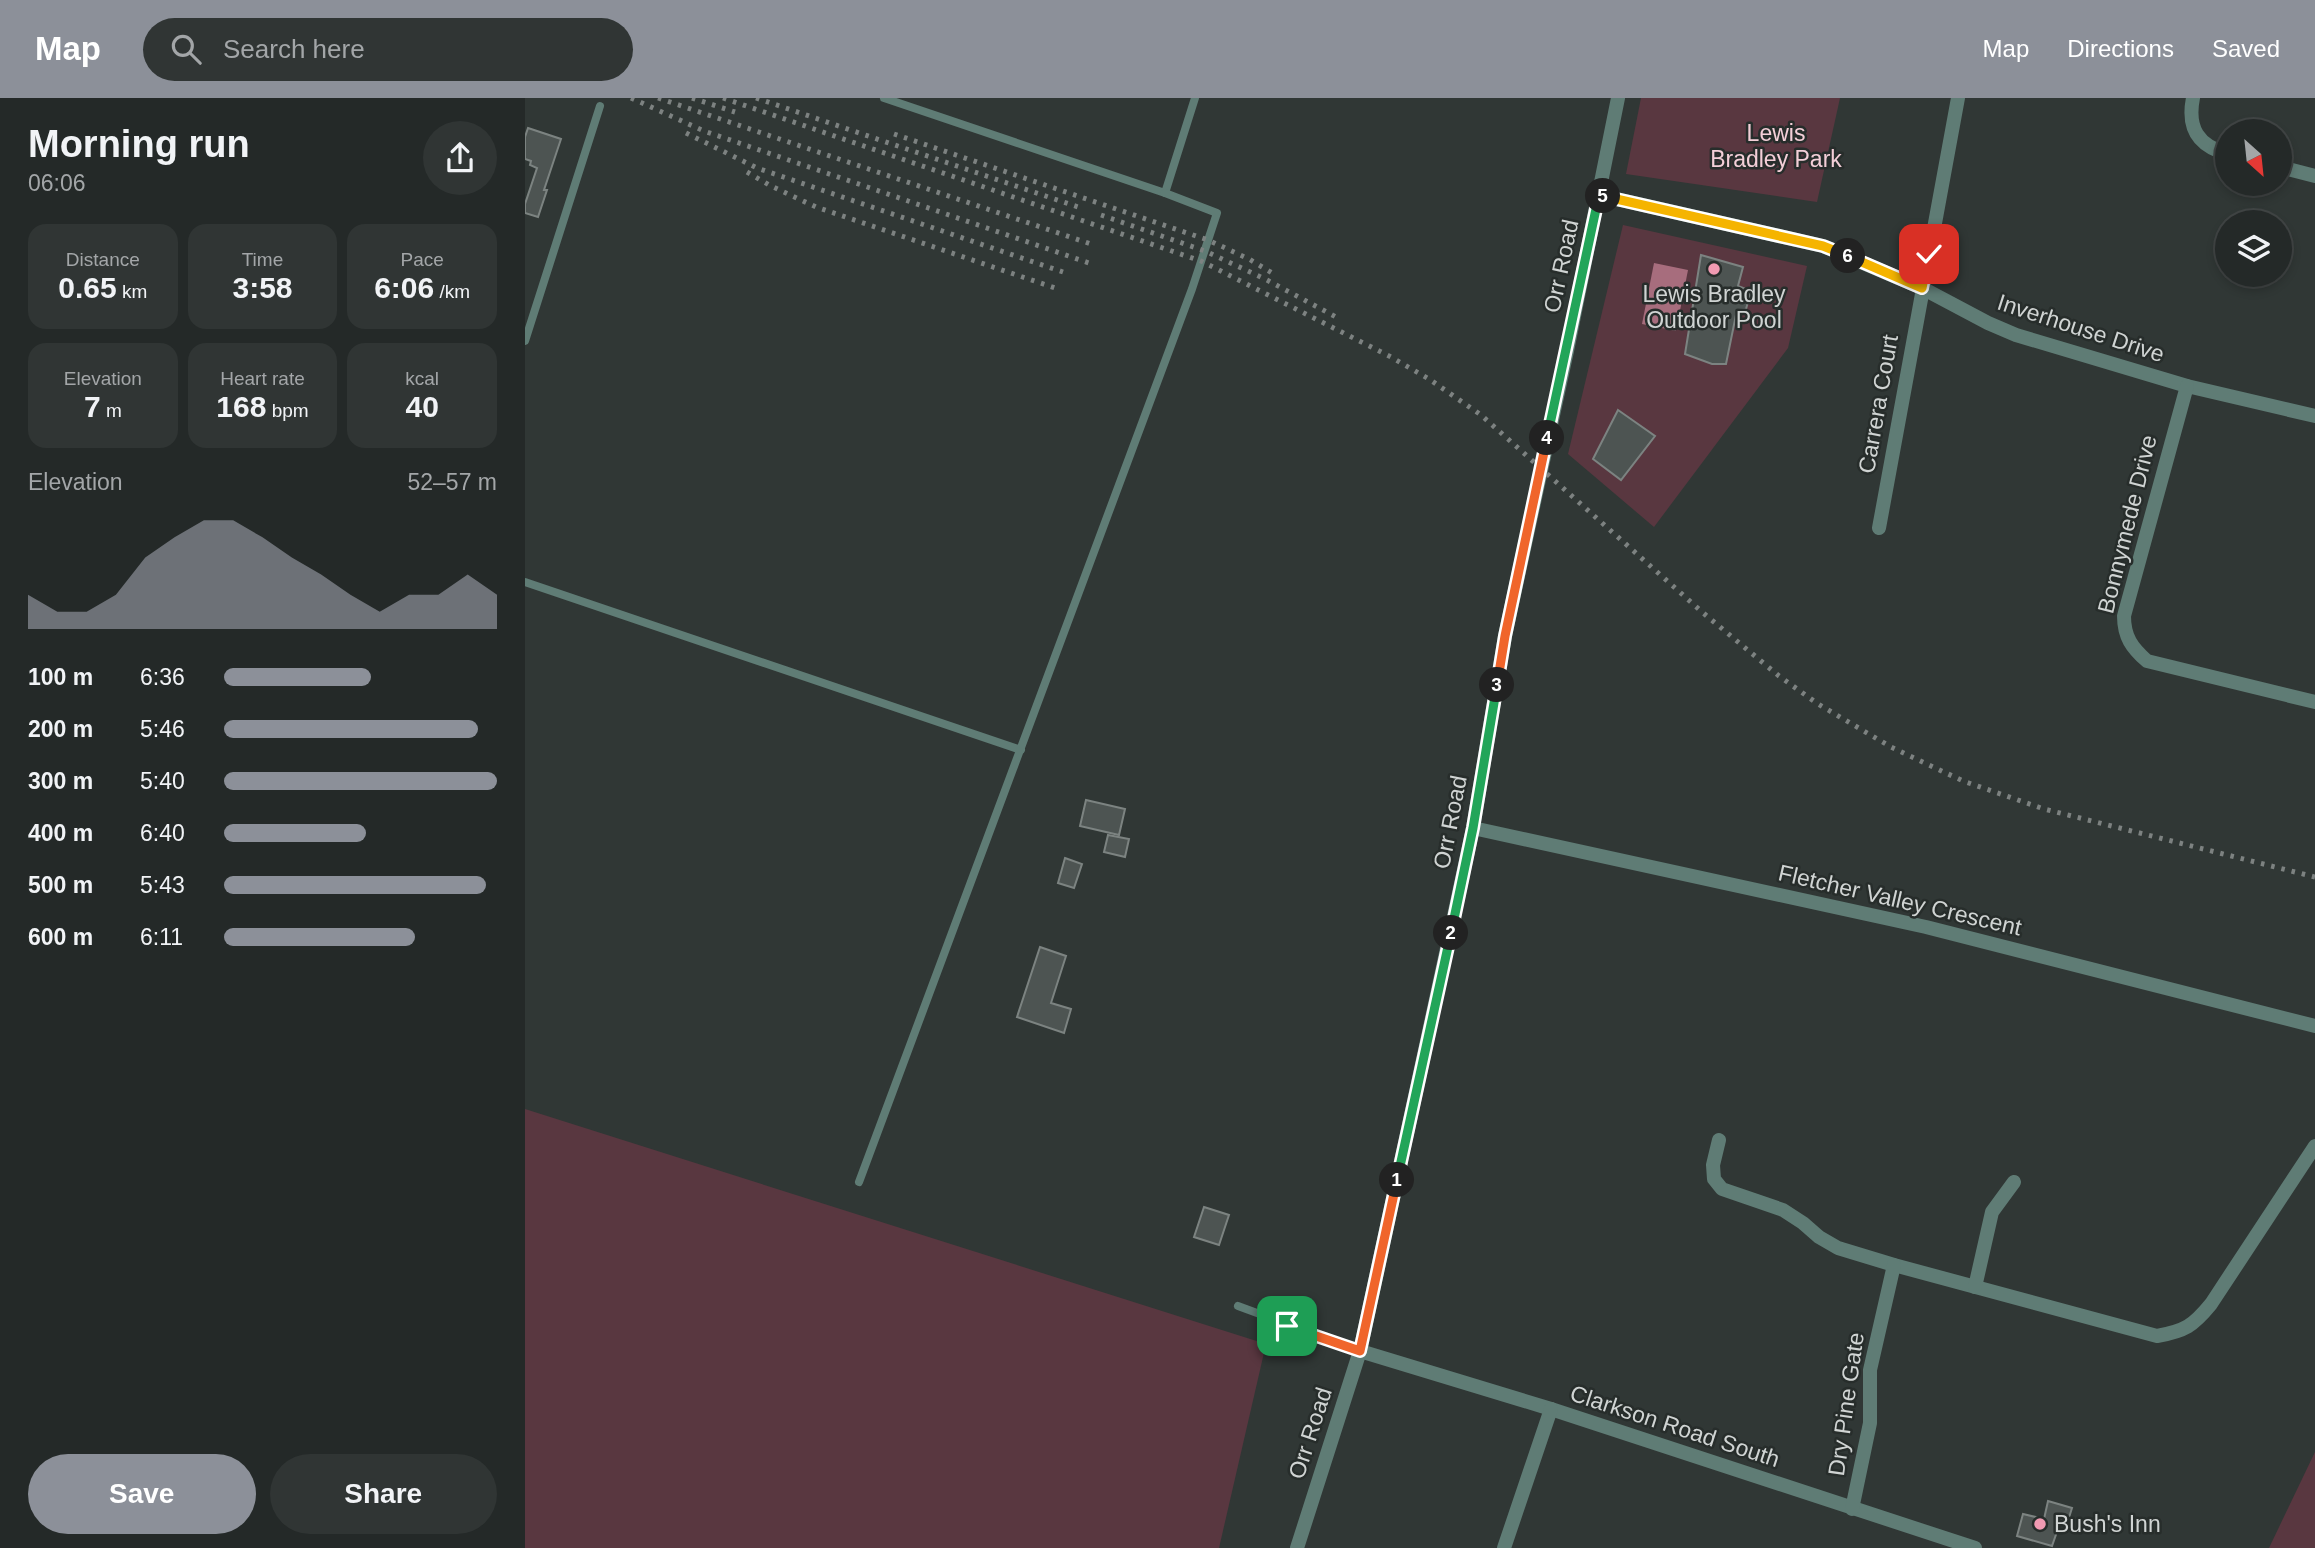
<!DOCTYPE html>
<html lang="en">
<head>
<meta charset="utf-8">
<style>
	:root { --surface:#242928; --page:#303534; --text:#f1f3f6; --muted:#a3a6a8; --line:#414545; --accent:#8c9099 }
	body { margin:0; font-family:Arial,sans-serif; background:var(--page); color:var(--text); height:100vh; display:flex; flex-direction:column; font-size:26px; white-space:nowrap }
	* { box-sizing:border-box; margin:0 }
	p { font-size:23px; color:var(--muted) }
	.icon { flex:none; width:38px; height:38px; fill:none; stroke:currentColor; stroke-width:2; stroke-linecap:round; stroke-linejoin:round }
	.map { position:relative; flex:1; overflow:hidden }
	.side { display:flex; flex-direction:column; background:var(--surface); width:525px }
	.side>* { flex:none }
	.needle { width:46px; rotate:153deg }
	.buttons { position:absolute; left:1690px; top:21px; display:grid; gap:14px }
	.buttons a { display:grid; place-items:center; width:77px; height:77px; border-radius:50%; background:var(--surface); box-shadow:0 4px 10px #0003,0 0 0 2px var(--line); font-size:35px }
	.pin { position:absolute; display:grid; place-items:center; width:60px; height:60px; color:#fff; margin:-30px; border-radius:14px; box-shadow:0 4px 10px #0006 }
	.km { position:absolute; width:35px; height:35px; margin:-18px; border-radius:50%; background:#222; color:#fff; font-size:19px; line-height:35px; text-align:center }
	.round { display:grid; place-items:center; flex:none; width:74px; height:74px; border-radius:37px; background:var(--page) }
	.head { display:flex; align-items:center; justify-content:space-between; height:119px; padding:0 28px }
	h1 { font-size:38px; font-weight:800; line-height:52px }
	.figures { display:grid; grid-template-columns:repeat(3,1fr); gap:10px; height:119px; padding:7px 28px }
	.figures div { display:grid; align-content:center; border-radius:18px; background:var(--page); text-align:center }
	.figures b { font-size:30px; font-weight:800 }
	.figures small { font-size:19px; font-weight:400 }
	.figures p { font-size:19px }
	.chart { height:196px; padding:14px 28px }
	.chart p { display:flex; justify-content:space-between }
	.chart svg { width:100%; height:126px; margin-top:7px; fill:var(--accent); opacity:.7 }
	.button { display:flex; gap:14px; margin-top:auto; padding:14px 28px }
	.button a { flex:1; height:80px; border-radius:42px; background:var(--accent); color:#fff; font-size:28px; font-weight:800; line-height:80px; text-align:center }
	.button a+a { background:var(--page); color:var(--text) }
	ul { padding:0 28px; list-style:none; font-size:23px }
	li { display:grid; grid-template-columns:112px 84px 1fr; align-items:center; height:52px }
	li i { height:18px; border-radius:9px; background:var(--accent) }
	header { display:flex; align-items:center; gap:42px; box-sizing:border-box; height:98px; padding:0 35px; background:var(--accent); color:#fff }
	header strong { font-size:33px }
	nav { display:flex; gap:38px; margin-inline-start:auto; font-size:24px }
	.search { width:490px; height:63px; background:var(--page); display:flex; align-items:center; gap:18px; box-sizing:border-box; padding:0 24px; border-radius:38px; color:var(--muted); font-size:26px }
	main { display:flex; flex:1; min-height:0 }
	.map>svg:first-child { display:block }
	.green { fill:#593740 }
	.water { fill:#a76d7d }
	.building { fill:#4d5452; stroke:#7c8381; stroke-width:2 }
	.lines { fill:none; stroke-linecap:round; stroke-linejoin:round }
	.lane { stroke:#5f7c75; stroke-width:8 }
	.street { stroke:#5f7c75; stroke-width:14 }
	.rail { stroke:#7d8281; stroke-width:5; stroke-dasharray:3.5 7; stroke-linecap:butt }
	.split-1-casing { stroke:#fff; stroke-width:14 }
	.split-2-casing { stroke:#fff; stroke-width:14 }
	.split-3-casing { stroke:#fff; stroke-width:14 }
	.split-4-casing { stroke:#fff; stroke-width:14 }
	.split-5-casing { stroke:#fff; stroke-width:14 }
	.split-6-casing { stroke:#fff; stroke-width:14 }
	.split-7-casing { stroke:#fff; stroke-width:14 }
	.split-1 { stroke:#f0652b; stroke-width:9 }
	.split-2 { stroke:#22a559; stroke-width:9 }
	.split-3 { stroke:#22a559; stroke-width:9 }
	.split-4 { stroke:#f0652b; stroke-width:9 }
	.split-5 { stroke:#22a559; stroke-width:9 }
	.split-6 { stroke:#f5b400; stroke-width:9 }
	.split-7 { stroke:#f5b400; stroke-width:9 }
	.poi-dot { fill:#f19ab2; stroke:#272d2b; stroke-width:2.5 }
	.labels { text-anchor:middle; stroke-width:5; stroke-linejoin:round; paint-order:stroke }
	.park-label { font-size:23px; fill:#f4cfd8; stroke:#272d2b }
	.street-label { font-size:23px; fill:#d0d4d3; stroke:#272d2b }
	.poi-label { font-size:23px; fill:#d0d4d3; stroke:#272d2b }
</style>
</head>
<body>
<header>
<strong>Map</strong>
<div class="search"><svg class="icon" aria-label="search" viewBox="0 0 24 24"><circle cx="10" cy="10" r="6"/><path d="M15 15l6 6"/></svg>Search here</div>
<nav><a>Map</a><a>Directions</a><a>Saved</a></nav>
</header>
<main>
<section class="side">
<div class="head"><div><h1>Morning run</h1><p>06:06</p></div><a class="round"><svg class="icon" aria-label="share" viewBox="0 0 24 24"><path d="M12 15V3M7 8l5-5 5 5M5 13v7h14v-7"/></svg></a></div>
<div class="figures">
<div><p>Distance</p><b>0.65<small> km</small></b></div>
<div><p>Time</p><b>3:58</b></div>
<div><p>Pace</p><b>6:06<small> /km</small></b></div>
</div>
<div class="figures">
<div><p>Elevation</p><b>7<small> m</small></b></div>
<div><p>Heart rate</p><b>168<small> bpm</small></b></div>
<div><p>kcal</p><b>40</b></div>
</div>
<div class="chart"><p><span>Elevation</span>52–57 m</p>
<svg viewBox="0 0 160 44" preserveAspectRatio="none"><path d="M0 44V32L10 38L20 38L30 32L40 19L50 12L60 6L70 6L80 12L90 19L100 25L110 32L120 38L130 32L140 32L150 25L160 32V44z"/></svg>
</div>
<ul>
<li><b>100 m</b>6:36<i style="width:54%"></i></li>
<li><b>200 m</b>5:46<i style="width:93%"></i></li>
<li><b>300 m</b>5:40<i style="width:100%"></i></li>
<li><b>400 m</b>6:40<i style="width:52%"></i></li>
<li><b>500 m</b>5:43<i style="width:96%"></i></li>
<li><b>600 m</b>6:11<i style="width:70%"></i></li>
</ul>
<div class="button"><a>Save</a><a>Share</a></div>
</section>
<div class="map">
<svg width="1790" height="1450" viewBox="0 0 1790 1450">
	<rect width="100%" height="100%" fill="#303735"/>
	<g class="green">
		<path d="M 1116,0 L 1315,0 L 1292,104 L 1101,76 Z"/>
		<path d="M 1098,127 L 1282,168 L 1263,250 L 1129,429 L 1043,356 Z"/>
		<path d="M 0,1011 L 741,1246 L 694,1450 L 0,1450 Z"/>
		<path d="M 1790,1354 L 1790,1450 L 1744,1450 Z"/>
	</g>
	<path class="water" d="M 1129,165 L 1163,172 L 1151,233 L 1117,226 Z"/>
	<g class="building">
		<path d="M 3,30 L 36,41 L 19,92 L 22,92 L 13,119 L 0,115 L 0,106 L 12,70 L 5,67 L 6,63 L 0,61 L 0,39 Z"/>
		<path d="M 1176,157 L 1218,169 L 1213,188 L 1226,193 L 1221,211 L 1212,212 L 1201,266 L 1187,266 L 1160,256 Z"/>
		<path d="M 1093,312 L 1130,338 L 1096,382 L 1068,361 Z"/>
		<path d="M 561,702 L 600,711 L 594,737 L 555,728 Z"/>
		<path d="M 583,737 L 604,741 L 600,759 L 579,754 Z"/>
		<path d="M 540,760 L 557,766 L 549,790 L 533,785 Z"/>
		<path d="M 515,849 L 541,858 L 526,905 L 546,911 L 539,935 L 492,919 Z"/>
		<path d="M 679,1109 L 704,1117 L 694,1147 L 669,1139 Z"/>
		<path d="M 1523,1403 L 1547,1410 L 1542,1426 L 1535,1425 L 1527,1448 L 1492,1438 L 1498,1416 L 1519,1421 Z"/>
	</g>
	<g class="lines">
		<g class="lane">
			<path d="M 359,0 L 640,95 L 670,0"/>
			<path d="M 0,243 L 75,8"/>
			<path d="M 0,484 L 496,652"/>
			<path d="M 334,1084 L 667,191 L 692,115 L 640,95"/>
			<path d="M 713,1208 L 835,1253"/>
		</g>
		<g class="street">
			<path d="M 1668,0 C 1662,30 1673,48 1703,56"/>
			<path d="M 1755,69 L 1790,78"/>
			<path d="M 1074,97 L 1298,148 L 1397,190 L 1463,225 L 1491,237 L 1662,288 L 1790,318"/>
			<path d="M 1662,288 L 1599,518 C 1599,539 1607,550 1622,563 L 1790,604"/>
			<path d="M 1354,430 L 1433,0"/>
			<path d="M 948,730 L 1401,829 L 1790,928"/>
			<path d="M 1194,1042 L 1188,1067 L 1189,1081 L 1197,1091 L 1258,1112 L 1278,1125 L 1294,1139 L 1313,1150 L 1369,1167 L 1632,1238 C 1660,1233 1668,1228 1686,1206 L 1790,1048"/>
			<path d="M 1450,1189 L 1467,1114 L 1489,1084"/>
			<path d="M 835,1253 L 1026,1311 L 1450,1450"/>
			<path d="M 1327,1411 L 1345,1325 L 1345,1272 L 1369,1167"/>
			<path d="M 772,1450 L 835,1253 L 948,730 L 980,538 L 1042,253 L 1093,0"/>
			<path d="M 979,1450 L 1026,1311"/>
		</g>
		<g class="rail">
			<path d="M 106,0 L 179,33 L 564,165"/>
			<path d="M 133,0 L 569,147"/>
			<path d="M 167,0 L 210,14"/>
			<path d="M 198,0 L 676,163 L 866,259 L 904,281 L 956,317 L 1177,514 L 1254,578 L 1293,606 L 1366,649 L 1438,683 L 1519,711 L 1790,779"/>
			<path d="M 231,0 L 553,109"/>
			<path d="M 161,35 L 232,70 L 538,174"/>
			<path d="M 369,36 L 683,142 L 724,161 L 752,178"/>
			<path d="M 222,74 L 246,88 L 291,109 L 533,191"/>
			<path d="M 576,117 L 680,153 L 740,181 L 813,220"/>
		</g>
	</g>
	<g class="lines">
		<defs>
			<path id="split-1" d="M 762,1228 L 835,1253 L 872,1082"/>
			<path id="split-2" d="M 872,1082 L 926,835"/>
			<path id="split-3" d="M 926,835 L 948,730 L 972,587"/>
			<path id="split-4" d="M 972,587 L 980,538 L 1022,340"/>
			<path id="split-5" d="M 1022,340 L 1074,97 L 1078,98"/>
			<path id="split-6" d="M 1078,98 L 1298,148 L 1323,158"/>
			<path id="split-7" d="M 1323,158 L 1397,190 L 1404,156"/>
		</defs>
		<use href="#split-1" class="split-1-casing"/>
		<use href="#split-2" class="split-2-casing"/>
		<use href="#split-3" class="split-3-casing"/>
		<use href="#split-4" class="split-4-casing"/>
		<use href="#split-5" class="split-5-casing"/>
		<use href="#split-6" class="split-6-casing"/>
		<use href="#split-7" class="split-7-casing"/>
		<use href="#split-1" class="split-1"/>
		<use href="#split-2" class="split-2"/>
		<use href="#split-3" class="split-3"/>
		<use href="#split-4" class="split-4"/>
		<use href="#split-5" class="split-5"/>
		<use href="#split-6" class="split-6"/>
		<use href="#split-7" class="split-7"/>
	</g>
	<g class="poi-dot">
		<circle cx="1189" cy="171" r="7"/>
		<circle cx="1515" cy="1426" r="7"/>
	</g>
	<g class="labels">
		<g class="park-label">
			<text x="1251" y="43">Lewis<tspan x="1251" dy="26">Bradley Park</tspan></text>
		</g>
		<g class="street-label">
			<text transform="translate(1036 168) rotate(-78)" y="8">Orr Road</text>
			<text transform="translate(1556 230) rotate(18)" y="8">Inverhouse Drive</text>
			<text transform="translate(1353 306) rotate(-80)" y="8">Carrera Court</text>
			<text transform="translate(1602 426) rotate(-76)" y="8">Bonnymede Drive</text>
			<text transform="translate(925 724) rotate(-79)" y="8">Orr Road</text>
			<text transform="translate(1375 802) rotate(13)" y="8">Fletcher Valley Crescent</text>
			<text transform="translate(1321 1306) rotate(-82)" y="8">Dry Pine Gate</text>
			<text transform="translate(1150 1328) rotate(18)" y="8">Clarkson Road South</text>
			<text transform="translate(785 1335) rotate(-72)" y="8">Orr Road</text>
		</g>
		<g class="poi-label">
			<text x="1189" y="204">Lewis Bradley<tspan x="1189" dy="26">Outdoor Pool</tspan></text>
			<text x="1529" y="1434" text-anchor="start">Bush's Inn</text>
		</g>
	</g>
</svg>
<div class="buttons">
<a><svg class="needle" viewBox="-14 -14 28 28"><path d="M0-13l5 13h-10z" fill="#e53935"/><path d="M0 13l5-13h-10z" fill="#a3a6a8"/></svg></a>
<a><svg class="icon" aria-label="layers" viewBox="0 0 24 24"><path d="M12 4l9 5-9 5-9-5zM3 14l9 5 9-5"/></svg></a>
</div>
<div class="pin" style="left:762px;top:1228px;background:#1e9e55"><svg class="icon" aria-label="arrive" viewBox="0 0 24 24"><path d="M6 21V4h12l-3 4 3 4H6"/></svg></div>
<div class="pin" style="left:1404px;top:156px;background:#d93025"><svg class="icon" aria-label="check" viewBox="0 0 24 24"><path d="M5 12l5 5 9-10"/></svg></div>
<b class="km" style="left:872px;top:1082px">1</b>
<b class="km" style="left:926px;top:835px">2</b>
<b class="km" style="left:972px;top:587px">3</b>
<b class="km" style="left:1022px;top:340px">4</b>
<b class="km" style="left:1078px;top:98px">5</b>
<b class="km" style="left:1323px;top:158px">6</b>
</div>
</main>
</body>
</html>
